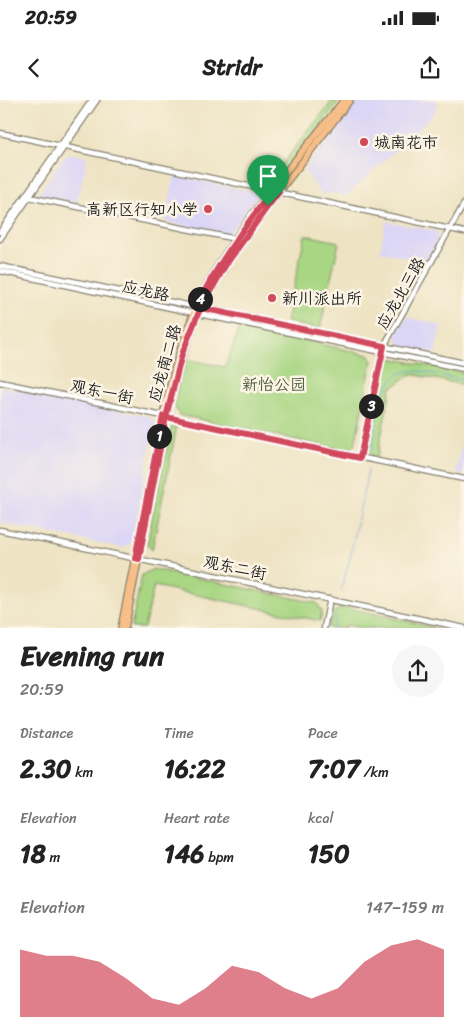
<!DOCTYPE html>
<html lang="en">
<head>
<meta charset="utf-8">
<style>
	:root { --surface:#fff; --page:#f6f6f6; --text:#222; --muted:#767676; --accent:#d1495b }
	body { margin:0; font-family:Sriracha,"LXGW WenKai TC",sans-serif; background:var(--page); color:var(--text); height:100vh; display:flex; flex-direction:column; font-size:19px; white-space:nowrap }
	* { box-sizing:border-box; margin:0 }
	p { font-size:16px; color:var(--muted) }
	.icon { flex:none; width:28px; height:28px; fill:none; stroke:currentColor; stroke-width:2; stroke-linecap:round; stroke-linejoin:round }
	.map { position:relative; height:528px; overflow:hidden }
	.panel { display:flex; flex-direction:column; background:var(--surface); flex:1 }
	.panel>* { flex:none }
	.pin { position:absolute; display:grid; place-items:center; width:42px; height:42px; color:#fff; margin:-51px -21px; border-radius:50% 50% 50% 0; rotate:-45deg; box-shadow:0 0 5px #0007 }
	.pin .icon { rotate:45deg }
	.km { position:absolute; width:25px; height:25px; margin:-12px; border-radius:50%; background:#222; color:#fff; font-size:14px; line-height:25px; text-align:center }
	.round { display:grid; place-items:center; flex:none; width:52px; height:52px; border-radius:26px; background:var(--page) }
	.head { display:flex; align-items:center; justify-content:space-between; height:85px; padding:0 20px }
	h1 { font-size:28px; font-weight:700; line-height:38px }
	.stats { display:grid; grid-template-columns:repeat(3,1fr); gap:8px; height:85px; padding:5px 20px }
	.stats div { display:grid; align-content:center }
	.stats b { font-size:25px; font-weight:700 }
	.stats small { font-size:14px; font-weight:400 }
	.stats p { font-size:14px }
	.chart { height:140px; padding:10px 20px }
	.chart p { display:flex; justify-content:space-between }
	.chart svg { width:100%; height:90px; margin-top:5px; fill:var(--accent); opacity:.7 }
	.status { display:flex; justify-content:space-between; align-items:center; height:35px; padding:0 25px; background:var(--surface); direction:ltr }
	.status svg { height:14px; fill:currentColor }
	header { display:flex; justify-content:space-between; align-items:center; height:65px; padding:0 20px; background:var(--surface); font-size:22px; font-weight:700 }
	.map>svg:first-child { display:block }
	.built { fill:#dcd6f6 }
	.green { fill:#a9d683; stroke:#627950 }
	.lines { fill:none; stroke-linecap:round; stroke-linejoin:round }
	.stream { stroke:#6a9ed6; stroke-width:1 }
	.minor-casing { stroke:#858070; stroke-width:7 }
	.major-casing { stroke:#858070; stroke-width:8 }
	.minor { stroke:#fff; stroke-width:4.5 }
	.major { stroke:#f7be88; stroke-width:5.5 }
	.route-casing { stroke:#fff; stroke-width:10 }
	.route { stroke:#d1495b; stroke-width:6 }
	.poi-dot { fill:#d1495b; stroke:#fcf5e5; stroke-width:2 }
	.labels { text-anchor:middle; stroke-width:5; stroke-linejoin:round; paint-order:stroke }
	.poi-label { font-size:16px; fill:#1c1c1c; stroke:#fcf5e5; text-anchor:start }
	.street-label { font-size:16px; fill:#1c1c1c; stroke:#fcf5e5 }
	.park-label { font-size:16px; fill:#4d5d40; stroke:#fcf5e5 }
</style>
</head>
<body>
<div class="status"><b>20:59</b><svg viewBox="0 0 49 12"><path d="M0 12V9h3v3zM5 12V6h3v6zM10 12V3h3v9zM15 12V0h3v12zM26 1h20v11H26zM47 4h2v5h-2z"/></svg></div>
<header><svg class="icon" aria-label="back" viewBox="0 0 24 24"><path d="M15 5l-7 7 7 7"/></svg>Stridr<svg class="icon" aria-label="share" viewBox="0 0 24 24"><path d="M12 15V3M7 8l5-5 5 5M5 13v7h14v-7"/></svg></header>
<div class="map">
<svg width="464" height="528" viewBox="0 0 464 528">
	<rect width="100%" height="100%" fill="#fcf5e5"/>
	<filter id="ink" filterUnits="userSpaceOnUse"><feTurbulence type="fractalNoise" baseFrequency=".02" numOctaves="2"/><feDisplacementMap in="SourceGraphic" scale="10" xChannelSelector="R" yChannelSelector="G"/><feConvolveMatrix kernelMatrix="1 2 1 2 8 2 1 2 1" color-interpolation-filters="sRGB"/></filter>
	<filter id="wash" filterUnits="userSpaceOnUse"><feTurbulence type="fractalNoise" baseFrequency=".0096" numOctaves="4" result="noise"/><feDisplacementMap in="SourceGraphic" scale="20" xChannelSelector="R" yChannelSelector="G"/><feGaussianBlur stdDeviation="1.12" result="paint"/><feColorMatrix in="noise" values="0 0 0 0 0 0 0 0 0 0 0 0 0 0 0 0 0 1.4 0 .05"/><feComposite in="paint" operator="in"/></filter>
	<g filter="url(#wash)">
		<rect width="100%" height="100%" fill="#eee3c3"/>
		<g class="built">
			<path d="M 358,0 L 438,0 L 433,15 L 346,96 L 328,92 L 325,96 L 319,91 L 304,70 Z"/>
			<path d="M 74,54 L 87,57 L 77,103 L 37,95 L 65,56 Z"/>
			<path d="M 175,75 L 255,92 L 258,96 L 227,135 L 165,122 Z"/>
			<path d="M 386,121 L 436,131 L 439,137 L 425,162 L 380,151 Z"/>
			<path d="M 406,217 L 441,225 L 435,253 L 400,245 L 396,236 Z"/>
			<path d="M 0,286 L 151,317 L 155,324 L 131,443 L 123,448 L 0,423 Z"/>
			<path d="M 464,333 L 464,375 L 456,373 Z"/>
		</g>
		<g class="green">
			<path d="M 333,0 L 340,0 L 280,79 L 268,82 Z"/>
			<path d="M 305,135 L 339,142 L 320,229 L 286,222 Z"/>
			<path d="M 240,226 L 369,255 L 372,260 L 355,345 L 345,350 L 179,315 L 174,305 L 180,277 L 186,259 L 225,267 Z"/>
			<path d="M 390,258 L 464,273 L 464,285 L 411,274 L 391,288 L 377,357 L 372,356 L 366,349 L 384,263 Z"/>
			<path d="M 177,326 L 152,450 L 147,444 L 171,328 Z"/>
			<path d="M 153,469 L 317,503 L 322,512 L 320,521 L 154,486 L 144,528 L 131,528 L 142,475 Z"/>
			<path d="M 343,507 L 439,528 L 361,528 L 346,525 L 345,528 L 328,528 L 331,514 Z"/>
		</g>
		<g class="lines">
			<g class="stream">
				<path d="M 372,350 C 376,327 379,271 411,271 C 429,271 447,277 464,281"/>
				<path d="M 341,490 L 350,458 L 368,370"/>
				<path d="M 333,528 L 335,516"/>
			</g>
		</g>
	</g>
	<g filter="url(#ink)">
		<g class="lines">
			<defs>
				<g id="minor">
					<path d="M 0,33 L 464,132"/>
					<path d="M 29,97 L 236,139"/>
					<path d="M 0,132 L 92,0"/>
					<path d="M 0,139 L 97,0"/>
					<path d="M 0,166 L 464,263"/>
					<path d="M 0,171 L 194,213 L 464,269"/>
					<path d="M 0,282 L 464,379"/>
					<path d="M 360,358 L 384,246 L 464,104"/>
					<path d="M 0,430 L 464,528"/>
					<path d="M 324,528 L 330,499"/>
				</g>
				<g id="major">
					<path d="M 162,320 C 172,272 185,226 208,183 C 244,117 297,59 344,0"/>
					<path d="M 121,528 L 156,351"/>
					<path d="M 125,528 L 166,317 L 183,254 L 198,214 L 225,166 L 268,106 L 350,0"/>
				</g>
			</defs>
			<use href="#minor" class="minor-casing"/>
			<use href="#major" class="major-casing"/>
			<use href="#minor" class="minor"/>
			<use href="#major" class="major"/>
		</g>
	</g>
	<g class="lines" filter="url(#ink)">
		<defs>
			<path id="route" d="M 268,106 L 225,166 L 201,208 L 198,214 L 182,254 L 166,317 L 163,316 L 135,458 L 139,459 L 166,317 L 360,358 L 384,246 L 374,244 L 201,208 L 196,207 C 217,165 243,128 272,91 L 279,92 L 268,106"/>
		</defs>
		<use href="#route" class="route-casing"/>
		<use href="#route" class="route"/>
	</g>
	<g class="poi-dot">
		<circle cx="364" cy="42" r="5"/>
		<circle cx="208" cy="109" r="5"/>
		<circle cx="272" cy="198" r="5"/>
	</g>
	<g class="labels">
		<g class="poi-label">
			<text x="374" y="48">城南花市</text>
			<text x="198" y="115" text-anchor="end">高新区行知小学</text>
			<text x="282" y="204">新川派出所</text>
		</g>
		<g class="street-label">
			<text transform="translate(146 190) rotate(12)" y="6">应龙路</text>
			<text transform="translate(400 193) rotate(-60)" y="6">应龙北三路</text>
			<text transform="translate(164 263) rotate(-74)" y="6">应龙南二路</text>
			<text transform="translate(102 291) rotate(12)" y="6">观东一街</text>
			<text transform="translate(235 467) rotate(12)" y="6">观东二街</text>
		</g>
		<g class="park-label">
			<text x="274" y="290">新怡公园</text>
		</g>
	</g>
</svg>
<div class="pin" style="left:268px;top:106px;background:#1e9e55"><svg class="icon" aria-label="arrive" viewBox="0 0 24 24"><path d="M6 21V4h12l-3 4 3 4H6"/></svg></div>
<b class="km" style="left:159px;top:336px">1</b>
<b class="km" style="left:371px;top:306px">3</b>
<b class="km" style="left:200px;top:199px">4</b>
</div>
<section class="panel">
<div class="head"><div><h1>Evening run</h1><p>20:59</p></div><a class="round"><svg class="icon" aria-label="share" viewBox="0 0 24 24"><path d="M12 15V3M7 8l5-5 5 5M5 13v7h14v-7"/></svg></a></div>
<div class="stats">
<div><p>Distance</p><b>2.30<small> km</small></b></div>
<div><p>Time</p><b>16:22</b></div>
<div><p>Pace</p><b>7:07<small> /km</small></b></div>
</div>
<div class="stats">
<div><p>Elevation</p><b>18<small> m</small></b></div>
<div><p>Heart rate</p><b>146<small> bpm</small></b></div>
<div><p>kcal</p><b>150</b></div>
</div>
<div class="chart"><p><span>Elevation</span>147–159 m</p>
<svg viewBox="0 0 160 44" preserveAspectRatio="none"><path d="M0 44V11L10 14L20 14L30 17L40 25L50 35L60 38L70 30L80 19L90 22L100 30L110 35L120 30L130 17L140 9L150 6L160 11V44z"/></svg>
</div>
</section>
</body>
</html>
